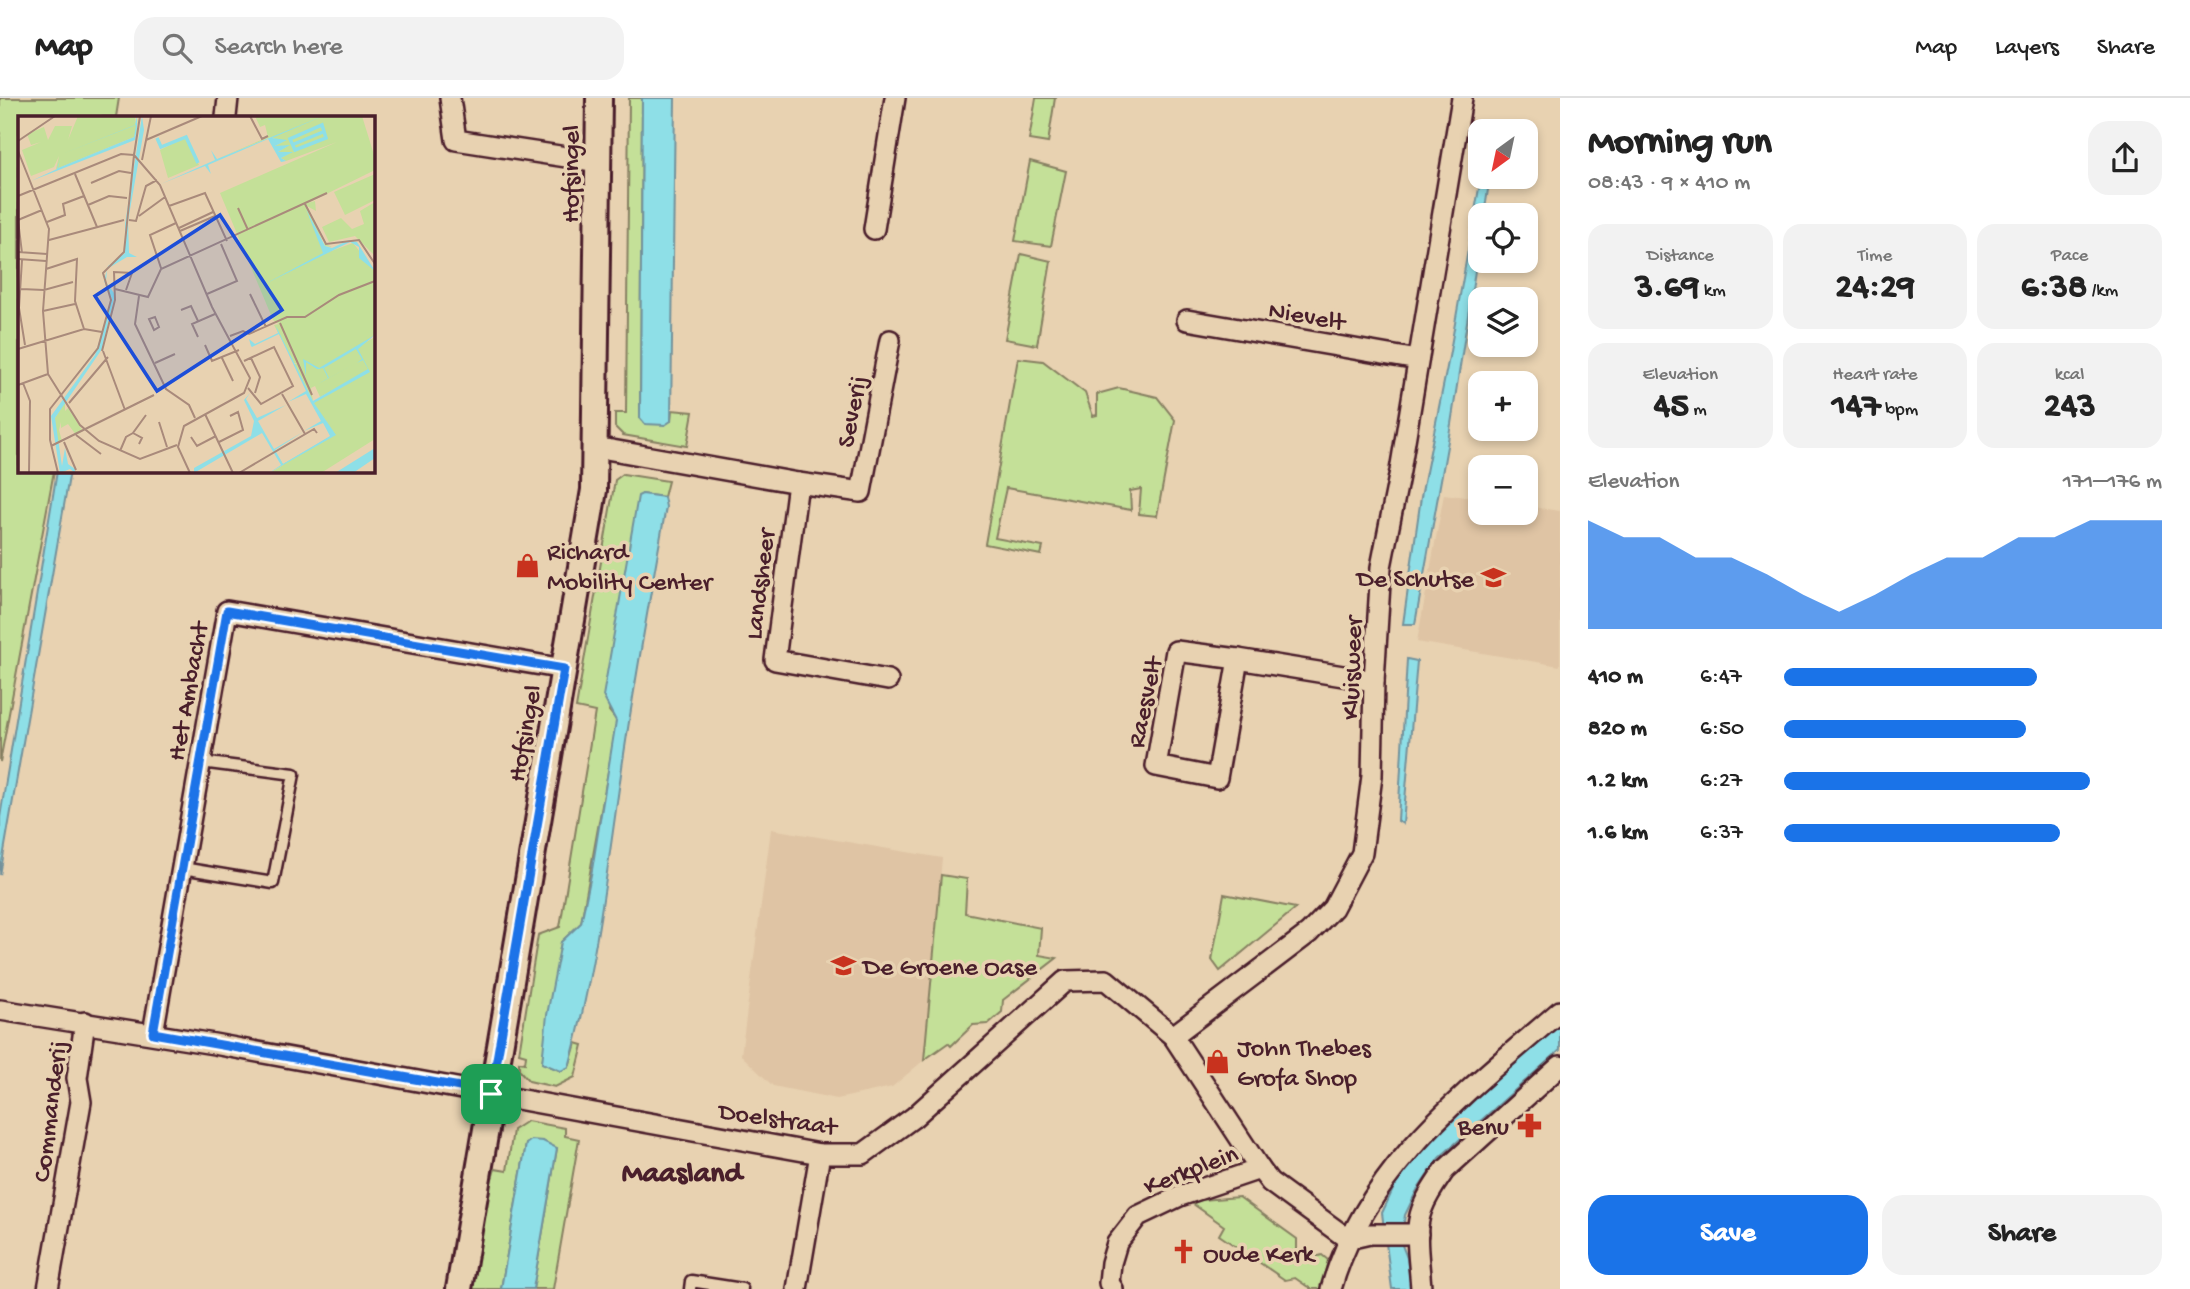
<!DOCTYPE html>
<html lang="en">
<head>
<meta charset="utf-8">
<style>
	:root { --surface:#fff; --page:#f2f2f2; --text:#222; --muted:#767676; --line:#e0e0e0; --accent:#1a73e8 }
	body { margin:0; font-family:"Gochi Hand",sans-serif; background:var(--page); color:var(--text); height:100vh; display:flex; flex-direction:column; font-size:26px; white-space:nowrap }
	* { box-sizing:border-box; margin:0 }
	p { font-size:23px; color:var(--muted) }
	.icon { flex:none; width:38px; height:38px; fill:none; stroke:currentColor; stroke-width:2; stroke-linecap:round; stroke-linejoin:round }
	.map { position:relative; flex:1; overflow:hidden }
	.sheet { display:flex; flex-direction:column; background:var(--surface); width:630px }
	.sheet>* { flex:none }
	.needle { width:46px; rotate:213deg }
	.buttons { position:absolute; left:1468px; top:21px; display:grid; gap:14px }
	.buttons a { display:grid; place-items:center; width:70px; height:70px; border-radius:14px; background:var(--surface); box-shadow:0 4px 10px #0003; font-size:35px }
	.pin { position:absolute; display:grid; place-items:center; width:60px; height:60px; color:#fff; margin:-30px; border-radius:14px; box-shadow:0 4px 10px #0006 }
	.round { display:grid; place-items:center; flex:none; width:74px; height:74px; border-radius:21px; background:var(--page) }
	.head { display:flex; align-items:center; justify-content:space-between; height:119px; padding:0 28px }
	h1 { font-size:38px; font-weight:700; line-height:52px }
	.stats { display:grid; grid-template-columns:repeat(3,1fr); gap:10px; height:119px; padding:7px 28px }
	.stats div { display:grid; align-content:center; border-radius:18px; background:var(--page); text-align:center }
	.stats b { font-size:35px; font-weight:700 }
	.stats small { font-size:19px; font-weight:400 }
	.stats p { font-size:19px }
	.chart { height:196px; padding:14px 28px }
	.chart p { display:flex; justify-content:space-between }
	.chart svg { width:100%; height:126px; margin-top:7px; fill:var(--accent); opacity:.7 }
	.primary-button { display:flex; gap:14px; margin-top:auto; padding:14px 28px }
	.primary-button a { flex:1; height:80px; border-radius:21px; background:var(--accent); color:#fff; font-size:28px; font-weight:700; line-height:80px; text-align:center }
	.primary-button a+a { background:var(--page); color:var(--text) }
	ul { padding:0 28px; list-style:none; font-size:23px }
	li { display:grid; grid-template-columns:112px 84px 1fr; align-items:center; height:52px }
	li i { height:18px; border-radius:9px; background:var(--accent) }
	header { display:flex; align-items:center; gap:42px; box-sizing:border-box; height:98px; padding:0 35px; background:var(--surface); border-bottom:2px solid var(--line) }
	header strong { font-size:33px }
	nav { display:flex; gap:38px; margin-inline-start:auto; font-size:24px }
	.search { width:490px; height:63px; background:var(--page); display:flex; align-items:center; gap:18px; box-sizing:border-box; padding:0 24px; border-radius:21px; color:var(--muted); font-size:26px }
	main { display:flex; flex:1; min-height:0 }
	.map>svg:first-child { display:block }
	.built { fill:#dfc4a4 }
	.green { fill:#c4e098; stroke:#878062; stroke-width:2 }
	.water { fill:#8edfe7; stroke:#73929c; stroke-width:2 }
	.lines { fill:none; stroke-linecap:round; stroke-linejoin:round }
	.service-casing { stroke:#4a1f2b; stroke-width:15 }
	.minor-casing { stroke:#4a1f2b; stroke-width:24 }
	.tertiary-casing { stroke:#4a1f2b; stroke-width:30 }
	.service { stroke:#e8d2b1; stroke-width:10 }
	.minor { stroke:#e8d2b1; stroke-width:19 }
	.tertiary { stroke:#e8d2b1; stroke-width:24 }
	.route-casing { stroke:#fff; stroke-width:14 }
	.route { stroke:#1a73e8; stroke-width:9 }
	.labels { text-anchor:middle; stroke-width:7; stroke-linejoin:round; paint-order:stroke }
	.street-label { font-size:26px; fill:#4a1f2b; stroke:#e8d2b1 }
	.poi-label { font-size:26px; fill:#4a1f2b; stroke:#e8d2b1; text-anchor:start }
	.quarter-label { font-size:30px; font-weight:bold; fill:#4a1f2b; stroke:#e8d2b1 }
	.inset-river { fill:none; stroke:#8edfe7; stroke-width:3.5 }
	.inset-road { fill:none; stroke:#a98a7b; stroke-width:2 }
	.view { fill:#1d4ed8; fill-opacity:0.15; stroke:#1d4ed8; stroke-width:3.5 }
	.inset-edge { fill:none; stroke:#4a1f2b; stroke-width:3.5 }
</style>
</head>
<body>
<header>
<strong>Map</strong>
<div class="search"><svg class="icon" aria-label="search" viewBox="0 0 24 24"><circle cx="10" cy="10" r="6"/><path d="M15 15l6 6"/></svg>Search here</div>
<nav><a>Map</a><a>Layers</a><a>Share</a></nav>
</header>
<main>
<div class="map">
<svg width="1560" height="1191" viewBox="0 0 1560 1191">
	<rect width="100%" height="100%" fill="#e8d2b1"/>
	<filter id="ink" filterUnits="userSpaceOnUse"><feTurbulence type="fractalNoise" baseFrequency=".0143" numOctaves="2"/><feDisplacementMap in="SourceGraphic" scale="14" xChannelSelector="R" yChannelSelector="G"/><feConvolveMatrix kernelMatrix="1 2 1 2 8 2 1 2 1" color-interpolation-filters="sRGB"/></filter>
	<g filter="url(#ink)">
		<g class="built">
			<path d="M 1444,396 L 1480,401 L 1480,415 L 1526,415 L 1526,408 L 1560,413 L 1560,568 L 1417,544 Z"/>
			<path d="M 771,731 L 942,760 L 924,962 L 892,989 L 837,1001 L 773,988 L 741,957 Z"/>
		</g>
		<g class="green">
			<path d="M 0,0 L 119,0 L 116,19 L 19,19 L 19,373 L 54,373 L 0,664 Z"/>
			<path d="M 629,0 L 642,0 L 640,320 L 671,323 L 672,312 L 693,314 L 687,348 L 623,337 L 615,329 L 615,315 L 626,315 Z"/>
			<path d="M 1036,0 L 1055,0 L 1048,45 L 1029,42 Z"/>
			<path d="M 1030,63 L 1066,73 L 1051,148 L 1015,143 Z"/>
			<path d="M 1021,156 L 1051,163 L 1037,247 L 1005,241 Z"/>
			<path d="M 1018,260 L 1043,263 L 1085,295 L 1093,318 L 1097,317 L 1097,296 L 1119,290 L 1157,299 L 1175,322 L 1157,418 L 1139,416 L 1141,391 L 1130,393 L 1131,412 L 1006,390 L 995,440 L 1043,449 L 1041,457 L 985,446 Z"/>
			<path d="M 623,376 L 668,383 L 664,399 L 642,396 L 609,613 L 617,623 L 581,825 L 561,844 L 542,965 L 561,973 L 569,969 L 576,945 L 583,947 L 575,979 L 555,989 L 529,983 L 519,972 L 519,964 L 525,965 L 526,957 L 519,955 L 538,837 L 560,829 L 595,614 L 576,610 L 615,382 Z"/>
			<path d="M 941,777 L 967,781 L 965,815 L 1041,830 L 1039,857 L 1057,860 L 1003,902 L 1002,914 L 988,926 L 973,927 L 951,948 L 948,945 L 924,962 Z"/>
			<path d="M 1224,796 L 1296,810 L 1220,873 L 1212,862 Z"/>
			<path d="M 527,1023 L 565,1030 L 565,1038 L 579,1041 L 553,1191 L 533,1191 L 557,1050 L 526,1046 L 501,1191 L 469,1191 L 483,1110 L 495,1071 L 507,1073 L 513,1032 Z"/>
			<path d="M 1239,1099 L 1297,1141 L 1297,1152 L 1308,1161 L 1322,1157 L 1328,1162 L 1321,1191 L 1311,1191 L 1295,1180 L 1285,1182 L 1219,1137 L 1224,1128 L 1189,1103 Z"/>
		</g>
		<g class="water">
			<path d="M 642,0 L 675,0 L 671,323 L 665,327 L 645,326 L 640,320 Z"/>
			<path d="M 1481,79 L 1490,79 L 1484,117 L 1480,117 L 1480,141 L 1451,326 L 1415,526 L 1403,526 L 1421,399 L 1449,259 Z"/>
			<path d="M 57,373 L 70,373 L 0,777 L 0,719 Z"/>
			<path d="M 642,396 L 664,399 L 666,409 C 650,498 634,587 621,676 C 607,774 595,874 569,969 L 561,973 L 542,965 L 547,917 L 561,844 L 581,825 L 592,772 L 616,623 L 603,598 L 638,398 Z"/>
			<path d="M 1407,561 L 1417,563 L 1403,726 L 1398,723 Z"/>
			<path d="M 1560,926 L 1560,952 L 1439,1060 L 1416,1094 L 1405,1117 L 1403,1130 L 1402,1147 L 1407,1160 L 1411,1191 L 1392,1191 L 1382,1115 L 1395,1087 L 1415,1059 L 1444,1026 Z"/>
			<path d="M 531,1042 L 543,1043 L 557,1050 L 533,1191 L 501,1191 L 526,1046 Z"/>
		</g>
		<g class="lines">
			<defs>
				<g id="service">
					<path d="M 182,770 L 273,785 L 294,676 L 201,664"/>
					<path d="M 690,1191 L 691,1183 L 742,1191"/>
				</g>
				<g id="minor">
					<path d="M 450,0 L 456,42 L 599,64"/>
					<path d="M 226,19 L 228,0"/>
					<path d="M 874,131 L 895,0"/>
					<path d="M 1187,222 L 1418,262"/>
					<path d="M 595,349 L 798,385 L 861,394 L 890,242"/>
					<path d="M 798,385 L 775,562 L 888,582"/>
					<path d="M 1176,553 L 1238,561 L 1217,680 L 1156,668 Z"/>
					<path d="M 1238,561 L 1374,583"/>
					<path d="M 0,912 L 214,946 L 820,1056 L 863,1056 L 914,1019 L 1065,883 L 1106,882 L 1173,938 L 1260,1071 L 1270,1084 L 1348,1141 L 1370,1136 L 1418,1136"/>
					<path d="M 153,935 L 227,513 L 564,571"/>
					<path d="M 1173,938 L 1309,835 L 1333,810 L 1362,755 L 1372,678 L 1374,583 L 1381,469 L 1400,373 L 1462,0"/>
					<path d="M 48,1191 L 81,1004 L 77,980 L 85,924"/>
					<path d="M 797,1191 L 820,1056"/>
					<path d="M 1113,1191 L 1109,1185 L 1111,1165 L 1117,1145 L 1138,1118 L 1180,1098 L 1260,1071"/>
					<path d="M 1331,1191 C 1366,1068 1468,993 1560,913"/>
					<path d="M 1421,1191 C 1420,1167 1413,1134 1422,1111 C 1427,1097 1436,1085 1445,1072 L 1560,968"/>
				</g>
				<path id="tertiary" d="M 459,1191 L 594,392 L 599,0"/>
			</defs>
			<use href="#service" class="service-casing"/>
			<use href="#minor" class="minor-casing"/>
			<use href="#tertiary" class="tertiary-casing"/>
			<use href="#service" class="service"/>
			<use href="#minor" class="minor"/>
			<use href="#tertiary" class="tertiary"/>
		</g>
	</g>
	<g class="lines" filter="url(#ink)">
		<defs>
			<path id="route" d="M 227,513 L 564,571 L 491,996 L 460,989 L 153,935 Z"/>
		</defs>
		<use href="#route" class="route-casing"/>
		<use href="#route" class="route"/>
	</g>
	<defs>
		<symbol id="shop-bare" viewBox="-9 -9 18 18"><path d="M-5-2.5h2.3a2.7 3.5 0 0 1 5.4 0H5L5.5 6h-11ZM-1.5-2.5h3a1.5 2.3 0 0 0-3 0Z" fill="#c8321e" stroke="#e8d2b1" stroke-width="2.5" paint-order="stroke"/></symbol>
		<symbol id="school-bare" viewBox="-9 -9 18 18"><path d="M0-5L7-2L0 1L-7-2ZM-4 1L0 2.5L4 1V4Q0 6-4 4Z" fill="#c8321e" stroke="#e8d2b1" stroke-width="2.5" paint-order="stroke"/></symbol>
		<symbol id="pharmacy-bare" viewBox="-9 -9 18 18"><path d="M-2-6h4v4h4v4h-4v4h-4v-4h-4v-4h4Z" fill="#c8321e" stroke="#e8d2b1" stroke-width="2.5" paint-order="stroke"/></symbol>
		<symbol id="church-bare" viewBox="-9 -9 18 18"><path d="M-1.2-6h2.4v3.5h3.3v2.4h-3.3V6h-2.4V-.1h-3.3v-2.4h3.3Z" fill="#c8321e" stroke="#e8d2b1" stroke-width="2.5" paint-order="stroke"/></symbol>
	</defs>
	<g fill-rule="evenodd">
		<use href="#shop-bare" x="510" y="450" width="35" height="35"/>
		<use href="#school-bare" x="1476" y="462" width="35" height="35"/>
		<use href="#school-bare" x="826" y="850" width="35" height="35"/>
		<use href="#shop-bare" x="1200" y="946" width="35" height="35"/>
		<use href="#pharmacy-bare" x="1512" y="1010" width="35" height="35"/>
		<use href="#church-bare" x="1166" y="1136" width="35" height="35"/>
	</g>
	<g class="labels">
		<g class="street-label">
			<text transform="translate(569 76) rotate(-90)" y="9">Hofsingel</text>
			<text transform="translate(1307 216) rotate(10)" y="9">Nievelt</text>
			<text transform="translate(850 313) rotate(-79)" y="9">Severij</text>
			<text transform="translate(758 486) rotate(-83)" y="9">Landsheer</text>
			<text transform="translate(1350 570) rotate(-88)" y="9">Kluisweer</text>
			<text transform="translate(186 593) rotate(-80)" y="9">Het Ambacht</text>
			<text transform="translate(1143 604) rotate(-78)" y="9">Raesvelt</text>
			<text transform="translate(523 635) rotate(-80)" y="9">Hofsingel</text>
			<text transform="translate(48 1013) rotate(-83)" y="9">Commanderij</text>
			<text transform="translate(778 1019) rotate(8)" y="9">Doelstraat</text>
			<text transform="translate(1190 1070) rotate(-21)" y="9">Kerkplein</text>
		</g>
		<g class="poi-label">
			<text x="547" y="461">Richard<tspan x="547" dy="30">Mobility Center</tspan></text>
			<text x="1474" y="488" text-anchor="end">De Schutse</text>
			<text x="863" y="876">De Groene Oase</text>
			<text x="1237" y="957">John Thebes<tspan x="1237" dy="30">Grofa Shop</tspan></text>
			<text x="1509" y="1036" text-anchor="end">Benu</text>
			<text x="1203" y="1163">Oude Kerk</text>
		</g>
		<g class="quarter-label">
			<text x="682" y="1083">Maasland</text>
		</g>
	</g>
	<g transform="translate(18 18)">
		<rect width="357" height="357" fill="#e8d2b1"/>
		<path d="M 60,0 L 117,0 L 118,10 L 120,0 L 118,23 L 118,14 L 116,21 L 38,53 L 41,40 L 36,51 L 13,60 L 4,34 L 23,26 L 13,29 L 9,18 L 26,11 L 30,24 L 37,10 L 54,10 L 50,24 ZM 237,0 L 344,0 L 357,42 L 357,54 L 290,87 L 297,85 L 298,95 L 289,90 L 306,127 L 314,131 L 307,130 L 302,118 L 308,137 L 335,127 L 357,155 L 357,219 L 343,229 L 357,221 L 357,323 L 303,357 L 252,357 L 265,349 L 258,337 L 265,348 L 313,320 L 295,286 L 349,256 L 302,281 L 297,270 L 293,272 L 295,285 L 276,248 L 280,247 L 276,247 L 256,209 L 261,208 L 255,204 L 202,77 L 319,26 L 268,45 L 263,42 L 269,38 L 260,36 L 268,31 L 257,30 L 264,26 L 253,21 L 199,43 L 250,21 L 247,9 L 242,11 ZM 168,21 L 181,49 L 150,62 L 142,34 ZM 357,58 L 357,84 L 327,99 L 316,76 ZM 357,86 L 357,140 L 337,120 L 311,126 L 304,111 L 323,102 L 334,113 L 346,108 L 342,95 ZM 47,286 L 47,295 L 50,292 L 65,315 L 58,319 L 50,308 L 43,312 L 43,306 L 41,314 L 44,325 L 38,328 L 37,302 Z" fill="#c4e098"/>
		<path d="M 119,0 L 119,12 L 117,24 L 13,65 L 39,53 L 42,43 L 40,52 L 116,21 L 118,9 L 44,38 L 117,9 ZM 124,0 L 126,14 L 110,105 L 111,137 L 119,141 L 109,141 L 89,153 L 88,166 L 96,177 L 96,183 L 84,233 L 37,302 L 44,350 L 47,332 L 50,348 L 57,353 L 57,357 L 52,353 L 42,357 L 33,300 L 77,239 L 94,183 L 86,165 L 90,150 L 107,137 L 107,108 ZM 305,0 L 254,22 L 269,24 L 257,30 L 272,29 L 260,36 L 275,36 L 263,42 L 268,45 L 263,46 L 250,23 L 190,49 L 193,58 L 187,50 L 143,68 L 197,44 L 193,34 L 199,43 ZM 288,93 L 307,130 L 314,132 L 331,124 L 339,126 L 357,155 L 341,142 L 341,131 L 332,126 L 245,169 L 305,137 ZM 258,210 L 295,285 L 350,253 L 345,244 L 339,247 L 344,243 L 338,233 L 306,252 L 311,262 L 338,247 L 300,268 L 310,262 L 305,252 L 301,253 L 299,253 L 288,246 L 288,260 L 285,243 L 301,252 L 357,219 L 340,233 L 352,256 L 296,287 L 318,319 L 251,357 L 263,349 L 244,317 L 176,357 L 176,352 L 233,320 L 236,305 L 226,284 L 232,277 L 228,283 L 239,302 L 268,289 L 240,305 L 256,333 L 285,316 L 257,334 L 265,348 L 312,320 L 305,307 L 286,315 L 303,305 L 288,278 L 270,286 L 288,275 L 261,218 L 234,231 L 233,230 L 231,223 L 237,228 L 260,217 ZM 357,332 L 357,342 L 335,357 L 317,357 Z" fill="#8edfe7"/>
		<path class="inset-river" d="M 304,9 L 308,22 L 277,34 L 272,23 ZM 139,22 L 143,31 L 168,21 L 180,47M 276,28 L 305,16"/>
		<path class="inset-road" d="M 232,0 L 244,23 L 250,20M 128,24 L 184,0M 0,25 L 37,0M 0,35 L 31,113 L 25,195 L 30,258 L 62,309 L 81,325 L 122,343 L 159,329M 116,39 L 122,0M 124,44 L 133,0M 57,58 L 79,111M 73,67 L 101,55 L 113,57M 0,80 L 103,38 L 116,39M 287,88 L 308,128 L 341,124 L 357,148M 70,89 L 91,80 L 109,82M 151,90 L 187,77 L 209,125M 220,92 L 230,114M 121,100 L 147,81M 0,104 L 4,137M 0,104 L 24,94M 111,104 L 118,105 L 128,70 L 139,64M 29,106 L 47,99 L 45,88 L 66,80M 161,112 L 195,96M 162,115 L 197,100M 31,124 L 106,104M 0,136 L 29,138M 0,143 L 28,145M 4,144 L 1,192 L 7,229M 143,152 L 132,119 L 158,107M 28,153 L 59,143 L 57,185 L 66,213M 3,173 L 26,174 L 55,166M 97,173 L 130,181 L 143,153 L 309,77M 189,178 L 219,165 L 203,128M 232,178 L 248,211M 121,180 L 117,208 L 148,273 L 171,289 L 177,302M 163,194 L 173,190 L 180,205M 25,195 L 57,188M 137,201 L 141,211 L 136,214 L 131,203 ZM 262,207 L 294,279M 212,220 L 225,215 L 231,218 L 269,201 L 287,201 L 321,179 L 357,165M 180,221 L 174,208 L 197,198M 187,229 L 194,245 L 221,234M 0,233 L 66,213 L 84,216M 84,235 L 97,184 L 96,156 L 114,157 L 108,174M 85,235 L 107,294M 204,242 L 215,265M 233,242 L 242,261 L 237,277M 226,245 L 256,231 L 275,270 L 243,288 L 230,272M 137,247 L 157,238M 5,267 L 12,285 L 11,357M 0,269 L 30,258M 264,278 L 287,318M 51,287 L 90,241M 187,298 L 215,357M 141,306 L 149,331M 58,319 L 83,338M 173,321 L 179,330 L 198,320M 46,326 L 58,354M 201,326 L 225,314 L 220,296 L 212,300M 121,328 L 124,322 L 115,317 L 128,299M 33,330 L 136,279M 102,335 L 108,321 L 115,317M 40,357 L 32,324 L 32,293 L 80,232 L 93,184 L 85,157 L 106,136 L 116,39 L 142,69 L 194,191 L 232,262 L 226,277 L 166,310 L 160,331 L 172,357M 221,357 L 296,313 L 299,317"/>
		<path class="view" d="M 202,99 L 264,194 L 139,275 L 77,180 Z"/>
		<rect width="357" height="357" class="inset-edge"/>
	</g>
</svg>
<div class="buttons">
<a><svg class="needle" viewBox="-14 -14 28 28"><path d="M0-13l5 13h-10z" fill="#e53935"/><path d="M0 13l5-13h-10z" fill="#767676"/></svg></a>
<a><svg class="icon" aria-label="locate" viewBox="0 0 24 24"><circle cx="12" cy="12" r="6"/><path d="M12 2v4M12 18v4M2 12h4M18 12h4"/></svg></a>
<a><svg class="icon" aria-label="layers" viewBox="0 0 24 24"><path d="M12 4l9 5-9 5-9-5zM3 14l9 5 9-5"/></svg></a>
<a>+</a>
<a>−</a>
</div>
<div class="pin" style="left:491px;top:996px;background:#1e9e55"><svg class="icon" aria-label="arrive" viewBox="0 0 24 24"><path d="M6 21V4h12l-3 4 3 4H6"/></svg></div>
</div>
<section class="sheet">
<div class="head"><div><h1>Morning run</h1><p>08:43 · 9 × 410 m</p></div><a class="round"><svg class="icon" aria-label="share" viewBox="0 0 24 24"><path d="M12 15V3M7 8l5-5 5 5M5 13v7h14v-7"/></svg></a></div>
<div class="stats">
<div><p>Distance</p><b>3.69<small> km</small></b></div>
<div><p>Time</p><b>24:29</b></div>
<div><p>Pace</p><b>6:38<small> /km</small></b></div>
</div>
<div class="stats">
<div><p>Elevation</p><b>45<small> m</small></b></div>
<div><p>Heart rate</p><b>147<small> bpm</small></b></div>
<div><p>kcal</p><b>243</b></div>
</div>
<div class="chart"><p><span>Elevation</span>171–176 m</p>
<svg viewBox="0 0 160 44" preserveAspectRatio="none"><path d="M0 44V6L10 12L20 12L30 19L40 19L50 25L60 32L70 38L80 32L90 25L100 19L110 19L120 12L130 12L140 6L150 6L160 6V44z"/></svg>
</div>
<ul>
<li><b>410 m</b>6:47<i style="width:67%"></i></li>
<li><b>820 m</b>6:50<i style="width:64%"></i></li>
<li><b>1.2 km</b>6:27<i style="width:81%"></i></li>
<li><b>1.6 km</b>6:37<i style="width:73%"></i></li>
</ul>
<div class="primary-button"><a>Save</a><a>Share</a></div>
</section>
</main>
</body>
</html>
